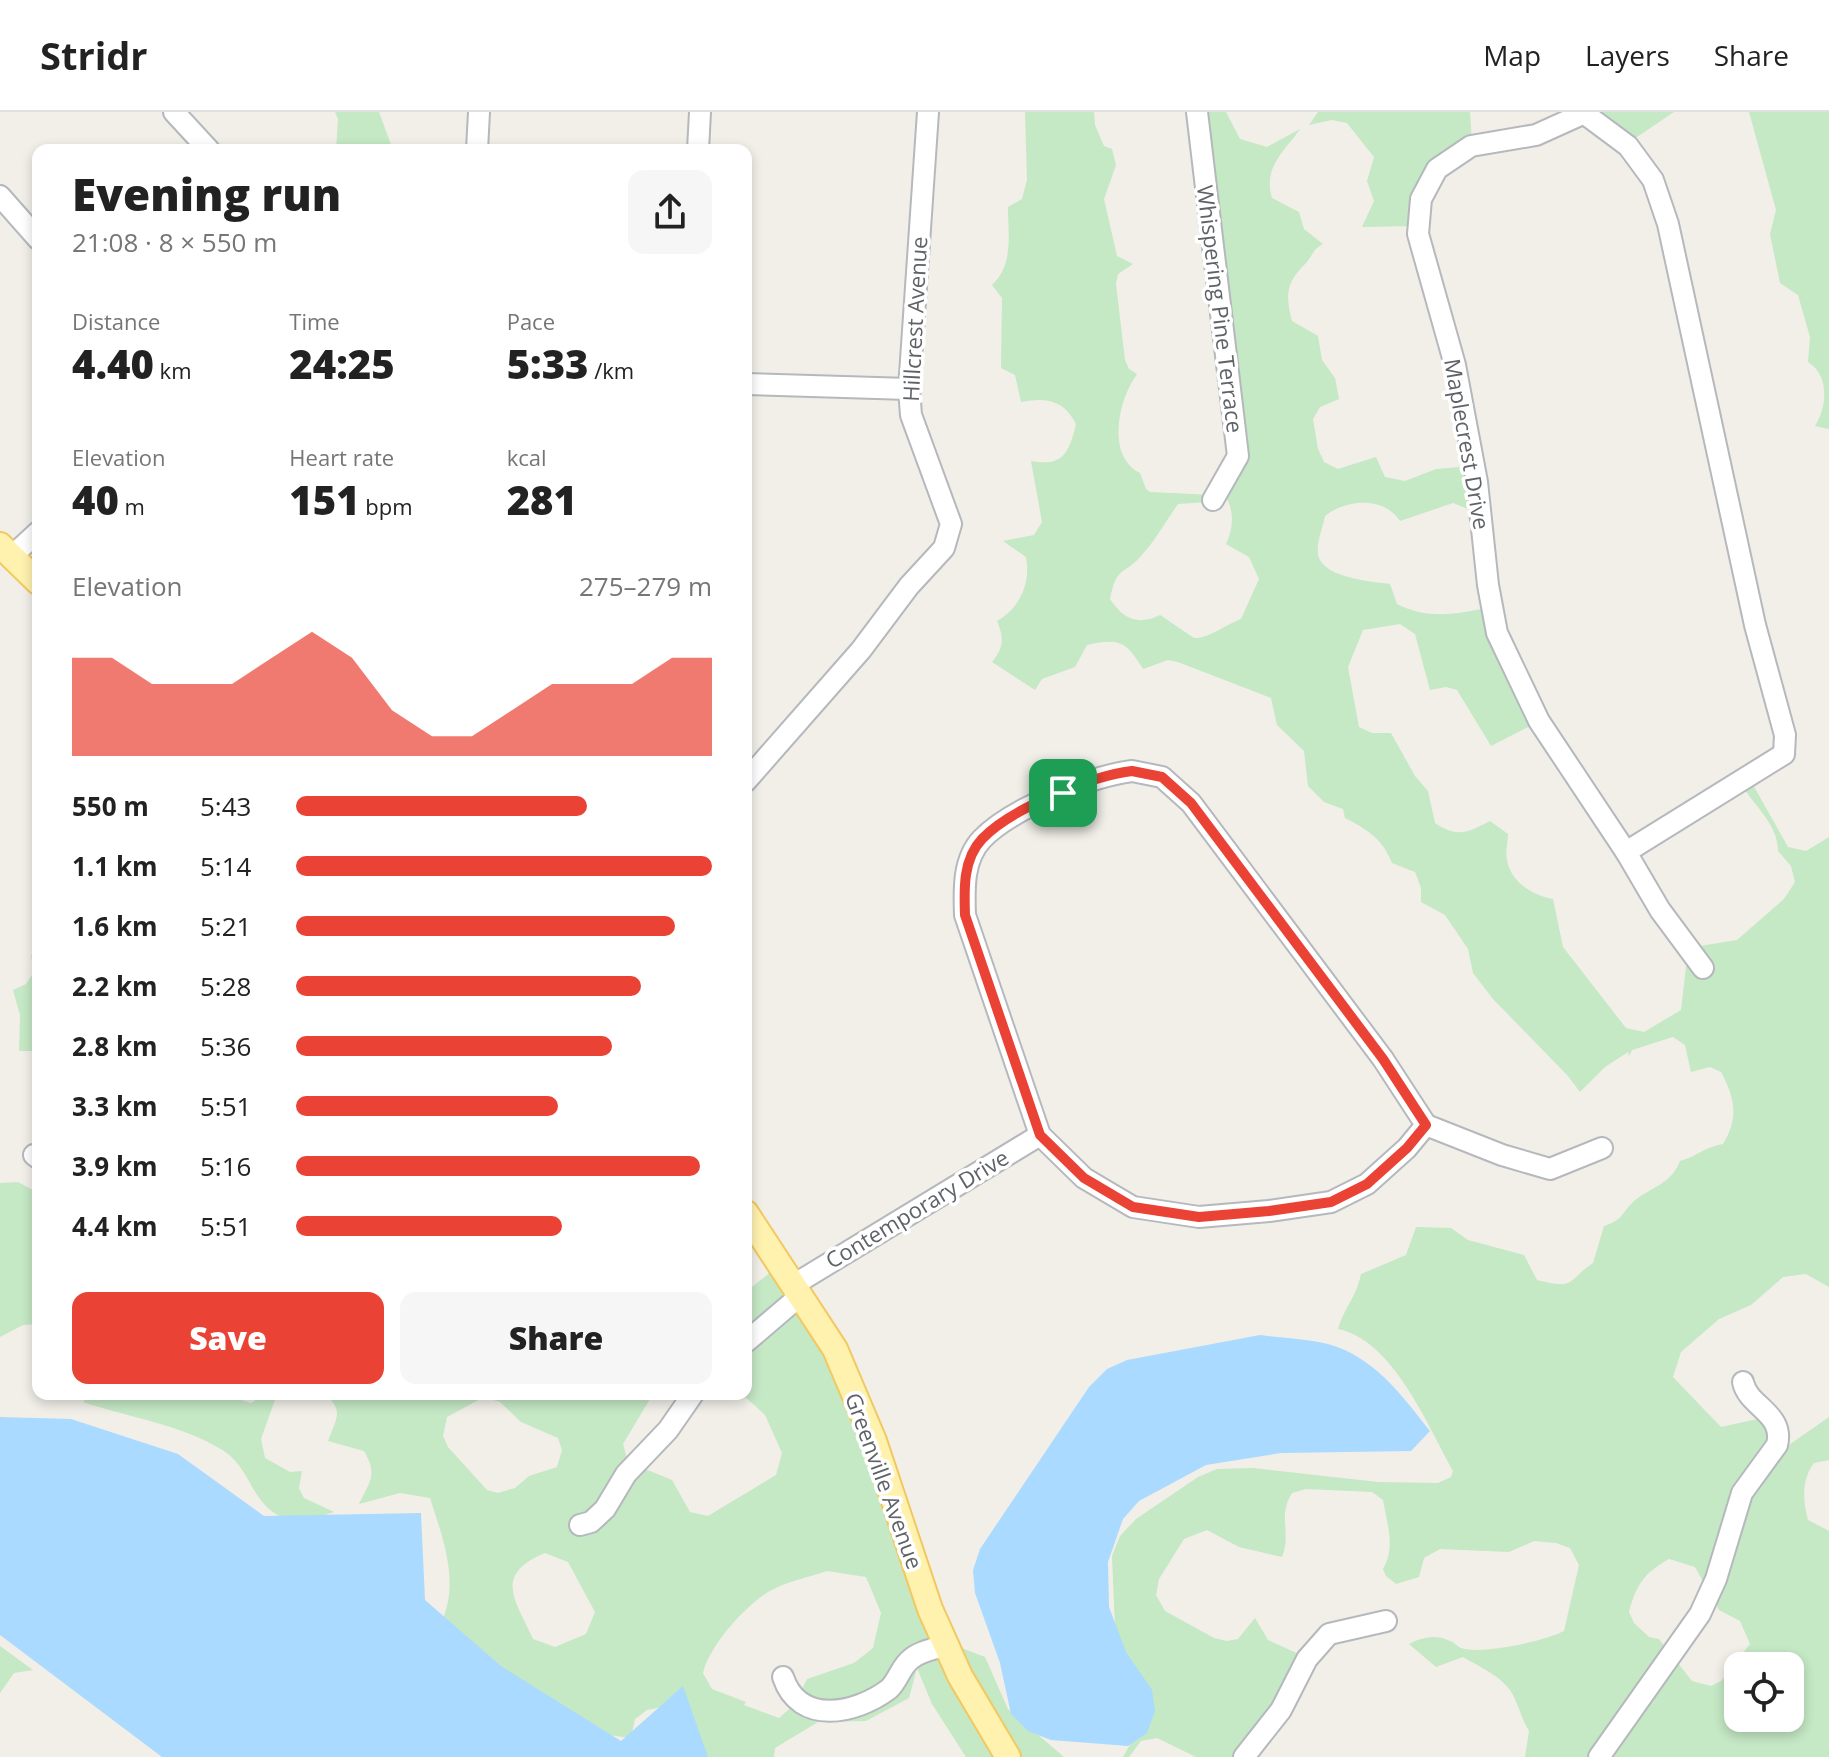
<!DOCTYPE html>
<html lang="en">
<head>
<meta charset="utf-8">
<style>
	:root { --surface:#fff; --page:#f6f6f6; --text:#222; --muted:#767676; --line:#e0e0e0; --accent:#ea4335 }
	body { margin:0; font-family:"Open Sans",sans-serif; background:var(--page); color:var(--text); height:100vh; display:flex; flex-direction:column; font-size:30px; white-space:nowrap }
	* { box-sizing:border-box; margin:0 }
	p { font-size:26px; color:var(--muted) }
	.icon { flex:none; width:44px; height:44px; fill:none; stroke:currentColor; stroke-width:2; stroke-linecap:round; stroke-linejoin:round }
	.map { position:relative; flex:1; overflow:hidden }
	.sheet { position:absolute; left:32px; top:32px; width:720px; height:1256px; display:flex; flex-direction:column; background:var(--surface); border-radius:16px; box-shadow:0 4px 12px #0003 }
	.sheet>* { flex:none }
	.controls { position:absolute; left:1724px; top:1540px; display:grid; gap:16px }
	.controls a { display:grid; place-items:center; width:80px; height:80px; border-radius:16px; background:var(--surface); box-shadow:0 4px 12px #0003; font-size:40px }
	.pin { position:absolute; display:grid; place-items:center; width:68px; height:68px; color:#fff; margin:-34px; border-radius:16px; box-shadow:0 4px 12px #0006 }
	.round { display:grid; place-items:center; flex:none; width:84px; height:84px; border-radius:16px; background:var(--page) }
	.summary { display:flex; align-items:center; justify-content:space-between; height:136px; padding:0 40px }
	h1 { font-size:44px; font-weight:800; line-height:60px }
	.stats { display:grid; grid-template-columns:repeat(3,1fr); gap:12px; height:136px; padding:8px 40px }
	.stats div { display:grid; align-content:center }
	.stats b { font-size:40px; font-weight:800 }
	.stats small { font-size:22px; font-weight:400 }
	.stats p { font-size:22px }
	.chart { height:224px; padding:16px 40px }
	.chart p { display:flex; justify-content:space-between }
	.chart svg { width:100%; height:144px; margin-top:8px; fill:var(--accent); opacity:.7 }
	.button { display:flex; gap:16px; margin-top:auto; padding:16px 40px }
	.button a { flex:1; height:92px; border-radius:16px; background:var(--accent); color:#fff; font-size:32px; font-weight:800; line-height:92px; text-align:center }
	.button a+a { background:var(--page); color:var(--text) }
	ul { padding:0 40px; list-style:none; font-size:26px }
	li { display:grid; grid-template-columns:128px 96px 1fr; align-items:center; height:60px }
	li i { height:20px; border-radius:10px; background:var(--accent) }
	header { display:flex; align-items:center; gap:48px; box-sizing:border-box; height:112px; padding:0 40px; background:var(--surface); border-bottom:2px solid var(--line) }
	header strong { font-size:38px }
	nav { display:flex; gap:44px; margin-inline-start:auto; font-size:28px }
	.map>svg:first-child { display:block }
	.green { fill:#c5e8c5; fill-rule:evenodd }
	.water { fill:#aadaff }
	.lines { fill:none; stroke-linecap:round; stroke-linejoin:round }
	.minor-casing { stroke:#b5b8bc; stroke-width:24 }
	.major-casing { stroke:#f2c960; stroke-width:28 }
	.minor { stroke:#fff; stroke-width:20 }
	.major { stroke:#fff2af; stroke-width:24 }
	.route-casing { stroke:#fff; stroke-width:16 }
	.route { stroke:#ea4335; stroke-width:10 }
	.labels { text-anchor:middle; stroke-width:7; stroke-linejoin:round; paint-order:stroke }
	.street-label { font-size:22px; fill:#5f6368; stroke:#fff }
</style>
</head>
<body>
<header>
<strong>Stridr</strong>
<nav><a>Map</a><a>Layers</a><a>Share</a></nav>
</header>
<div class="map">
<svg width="1829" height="1645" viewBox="0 0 1829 1645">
	<rect width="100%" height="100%" fill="#f1efe8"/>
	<g class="green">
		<path d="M 335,0 L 379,0 L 393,38 L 336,38 L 338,7 Z"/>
		<path d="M 1025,0 L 1094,0 L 1095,13 L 1104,34 L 1112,37 L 1116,53 L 1104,87 L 1117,144 L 1133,152 L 1118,162 L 1116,172 L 1125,248 L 1129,257 L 1137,262 C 1118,288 1106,344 1140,361 L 1146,377 L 1150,380 L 1213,383 L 1208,390 L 1178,392 C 1166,409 1155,429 1141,444 C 1123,464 1117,453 1110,487 C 1123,507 1138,514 1160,503 L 1194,526 C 1208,527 1225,513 1241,507 L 1259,467 L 1249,445 L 1226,432 C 1235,412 1234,396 1222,378 L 1238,341 L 1197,0 L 1226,0 L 1240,27 L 1267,35 L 1300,17 C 1283,41 1263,56 1272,86 L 1299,100 L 1304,117 L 1323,132 C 1313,137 1313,143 1306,151 C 1286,171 1285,182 1292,209 L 1318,224 L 1322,248 L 1335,266 L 1339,287 L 1320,295 L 1313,307 L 1318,337 L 1324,350 L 1338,357 L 1376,345 L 1385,365 L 1405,369 L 1436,357 L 1472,354 L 1480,402 L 1453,391 L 1400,409 C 1384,384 1346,387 1325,404 C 1323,415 1316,432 1318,442 C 1321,466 1374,470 1390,472 L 1397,492 C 1428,508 1458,502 1490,495 L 1534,612 L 1491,634 L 1457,578 L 1446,575 L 1430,578 L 1415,522 L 1400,512 L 1363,518 L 1348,555 L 1359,615 L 1372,621 L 1391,621 L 1415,664 L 1428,679 L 1435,711 C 1457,726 1467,721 1490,709 L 1508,722 C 1508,730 1505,741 1507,748 C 1511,771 1533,783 1553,787 L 1563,835 L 1626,916 L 1644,920 L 1681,898 L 1686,855 L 1694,835 L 1737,828 L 1784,787 L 1795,770 L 1791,754 L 1778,739 C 1778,711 1752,692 1739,669 L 1748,664 L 1788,735 L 1806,739 L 1829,725 L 1829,1175 L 1806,1162 L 1783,1165 L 1751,1193 L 1719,1207 L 1681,1240 L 1673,1265 L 1721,1315 L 1762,1306 L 1776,1342 L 1829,1305 L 1829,1348 L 1814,1351 C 1801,1368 1803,1389 1808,1408 L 1829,1419 L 1829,1645 L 1525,1645 L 1529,1619 C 1521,1606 1518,1590 1510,1578 C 1499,1563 1478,1554 1463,1545 L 1436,1555 L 1409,1532 C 1422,1525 1436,1522 1450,1529 C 1454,1530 1457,1534 1461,1536 C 1481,1543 1545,1529 1564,1519 L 1579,1453 L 1570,1436 L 1556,1431 L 1534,1429 L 1509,1440 L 1440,1437 L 1424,1446 L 1419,1465 L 1396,1472 L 1386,1464 L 1383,1457 C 1396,1435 1387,1412 1383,1388 L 1372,1380 L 1306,1377 L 1292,1381 C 1277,1405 1292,1421 1282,1445 L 1239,1435 L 1207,1418 L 1184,1427 L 1159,1467 L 1156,1483 L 1165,1499 L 1214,1526 L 1227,1529 L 1238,1527 L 1255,1506 L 1268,1528 L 1301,1543 L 1243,1645 L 1196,1645 L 1157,1626 L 1141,1629 L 1129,1645 L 1123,1645 L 1148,1601 L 1116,1540 L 1112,1444 L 1120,1424 L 1136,1407 L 1198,1365 L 1217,1357 L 1253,1356 L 1378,1370 L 1438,1371 L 1451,1365 L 1453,1359 C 1428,1314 1393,1228 1338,1217 C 1345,1194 1356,1186 1361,1162 L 1406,1143 L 1416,1115 L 1451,1116 L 1468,1128 L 1524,1143 L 1537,1168 C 1577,1178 1566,1169 1593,1151 L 1604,1114 C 1624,1107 1621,1102 1633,1090 C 1650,1075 1671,1073 1680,1049 C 1698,1044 1702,1036 1723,1032 C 1739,1006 1735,986 1721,960 L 1710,955 L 1691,960 L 1685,933 L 1673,925 L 1632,938 L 1629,944 L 1628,940 L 1605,955 L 1580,980 L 1568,964 L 1493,887 L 1473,861 L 1468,837 L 1445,803 L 1421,790 L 1421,776 L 1415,760 L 1392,751 C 1382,726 1368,718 1345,706 L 1343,697 L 1324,690 L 1308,674 L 1304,639 L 1277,613 L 1271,586 L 1178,550 L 1168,548 L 1143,557 C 1126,529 1119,526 1087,533 L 1075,555 L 1042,567 L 1035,578 L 992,550 C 1004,535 1004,526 997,509 C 1020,496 1031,471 1026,445 L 1003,429 L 1034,423 L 1042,410 L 1031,349 C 1063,355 1069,341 1076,312 C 1064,288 1046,285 1021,290 L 1015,263 L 1001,256 L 1002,186 L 992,173 C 1014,152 1008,123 1008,95 L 1022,87 L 1027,68 ZM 1669,1447 L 1695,1455 L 1719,1498 L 1740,1509 L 1750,1532 L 1721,1569 L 1711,1574 L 1692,1569 L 1659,1527 L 1649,1525 L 1634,1511 L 1629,1500 C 1636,1473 1644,1461 1669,1447 ZM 1738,1554 L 1790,1554 L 1790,1606 L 1738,1606 Z"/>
		<path d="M 1318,0 L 1470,0 L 1472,31 L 1438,53 L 1415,114 L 1362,115 L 1374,89 L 1367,69 L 1374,45 L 1347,11 L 1332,8 L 1309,13 Z"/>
		<path d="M 1589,0 L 1674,0 L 1628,31 Z"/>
		<path d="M 1749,0 L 1829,0 L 1829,317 L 1815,314 C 1828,293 1829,263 1808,250 L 1810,225 L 1798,183 L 1780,171 L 1770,122 L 1776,98 Z"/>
		<path d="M 31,843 L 38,846 L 38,936 L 34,939 L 19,939 L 20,903 L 13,878 L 26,872 L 34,860 Z"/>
		<path d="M 18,1070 L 38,1081 L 38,1212 L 23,1213 L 0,1225 L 0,1071 Z"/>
		<path d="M 781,1152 L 796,1169 L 947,1521 L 964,1537 L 985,1545 L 1008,1597 L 1064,1645 L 966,1645 L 932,1592 L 917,1556 L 909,1586 L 866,1609 L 818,1610 L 775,1636 L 774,1645 L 708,1645 L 667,1594 L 647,1598 L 635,1607 L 631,1626 L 594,1621 L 440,1513 C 461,1472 443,1427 430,1386 L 400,1381 L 359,1392 C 370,1369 378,1363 364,1339 L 328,1329 C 336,1307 345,1298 324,1282 L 653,1282 L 623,1332 L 628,1350 L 672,1368 L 690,1400 L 708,1404 L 776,1363 L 782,1341 L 765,1303 L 742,1282 L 746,1282 L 748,1178 ZM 484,1285 L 500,1290 L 521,1310 L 558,1326 L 562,1338 L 557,1355 L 529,1364 L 515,1376 L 498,1381 L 487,1378 L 448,1335 L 443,1324 L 447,1305 ZM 545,1441 L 568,1450 L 595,1500 L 586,1522 L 555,1535 L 533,1527 C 515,1487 493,1463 545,1441 ZM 827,1459 L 866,1465 L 881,1501 L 873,1536 L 854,1551 L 807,1567 L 794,1593 L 779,1606 L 744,1593 L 746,1590 L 712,1577 L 703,1561 C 709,1534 744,1495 768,1480 C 785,1470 809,1465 827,1459 Z"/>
		<path d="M 91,1282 L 222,1282 L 251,1291 L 265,1282 L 277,1282 L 261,1327 L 265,1346 L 290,1360 L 302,1359 L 299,1376 L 304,1386 L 334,1400 C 316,1406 298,1413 280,1404 C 251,1390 250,1356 224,1339 C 181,1312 130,1306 83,1290 Z"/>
		<path d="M 0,1534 L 33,1558 L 14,1561 L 0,1581 Z"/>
	</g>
	<g class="water">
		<path d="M 1260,1223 C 1282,1226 1307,1227 1328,1232 C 1375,1245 1402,1284 1430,1319 L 1411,1339 L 1281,1341 L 1206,1353 L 1139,1389 L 1123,1407 L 1108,1450 L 1109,1495 L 1126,1540 L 1152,1578 L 1155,1599 L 1147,1621 L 1128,1634 L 1051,1628 L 1028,1619 L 1011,1602 L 1000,1551 L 975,1481 L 973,1458 L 980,1437 L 1089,1275 L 1107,1257 L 1127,1248 Z"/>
		<path d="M 0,1305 L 71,1307 L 178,1342 L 264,1404 L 421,1401 L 425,1488 L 501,1554 L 621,1629 L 683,1574 L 708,1645 L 162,1645 L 0,1523 Z"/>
	</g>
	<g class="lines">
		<defs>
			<g id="minor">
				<path d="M 174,0 L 209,38"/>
				<path d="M 1197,0 L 1238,344 L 1213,388"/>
				<path d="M 1587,0 L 1536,23 L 1471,34 L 1437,57 L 1421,87 L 1418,122 L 1455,253 L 1477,370 L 1488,473 L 1497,521 L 1539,609 L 1626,740 L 1660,798 L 1703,856"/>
				<path d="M 1585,2 L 1628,34 L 1653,68 L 1668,112 L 1755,513 L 1785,623 L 1784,642 L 1626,740"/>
				<path d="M 477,38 L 479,0"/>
				<path d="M 698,38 L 700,0"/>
				<path d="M 0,84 L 38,127"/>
				<path d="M 746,272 L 909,277"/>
				<path d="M 12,444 L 38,420"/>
				<path d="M 1132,659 L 1162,665 L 1191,691 L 1383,947 L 1426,1013 L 1407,1036 L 1367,1072 L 1331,1090 L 1269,1099 L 1199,1105 L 1133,1095 L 1084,1066 L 1040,1023 L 965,803 C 964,777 963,747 982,727 C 1011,697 1091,664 1132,659 Z"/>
				<path d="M 746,669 L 861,538 L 909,474 L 944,436 L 951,412 L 911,303 L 909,277 L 928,0"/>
				<path d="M 1426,1013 L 1502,1043 L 1550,1057 L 1602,1036"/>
				<path d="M 34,1043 L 38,1046"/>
				<path d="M 795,1172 L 1040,1023"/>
				<path d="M 746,1230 L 801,1183"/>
				<path d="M 580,1413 L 591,1410 L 605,1397 L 626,1362 L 668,1318 L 693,1282"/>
				<path d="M 783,1565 C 799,1614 856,1602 889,1577 C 898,1569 901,1554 911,1547 C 920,1539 935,1537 946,1533"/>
				<path d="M 1244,1645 L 1281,1598 L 1307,1547 L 1329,1522 L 1386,1509"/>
				<path d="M 1599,1645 L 1700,1502 L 1716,1467 L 1742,1381 L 1777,1333 C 1785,1301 1748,1295 1743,1270"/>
			</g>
			<g id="major">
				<path d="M 0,433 L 38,470"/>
				<path d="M 746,1101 L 835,1237 L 874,1329 L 930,1497 L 960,1564 L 1008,1645"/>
			</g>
		</defs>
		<use href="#minor" class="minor-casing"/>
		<use href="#major" class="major-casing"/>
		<use href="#minor" class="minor"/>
		<use href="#major" class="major"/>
	</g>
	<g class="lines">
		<defs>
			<path id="route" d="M 1132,659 L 1162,665 L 1191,691 L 1383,947 L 1426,1013 L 1407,1036 L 1367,1072 L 1331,1090 L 1269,1099 L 1199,1105 L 1133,1095 L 1084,1066 L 1040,1023 L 965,803 C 964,777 963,747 982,727 C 1010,697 1091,664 1132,659 Z"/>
		</defs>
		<use href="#route" class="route-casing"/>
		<use href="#route" class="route"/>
	</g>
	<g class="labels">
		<g class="street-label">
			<text transform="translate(1220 197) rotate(83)" y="8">Whispering Pine Terrace</text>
			<text transform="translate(915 207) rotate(-87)" y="8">Hillcrest Avenue</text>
			<text transform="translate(1467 332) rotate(80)" y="8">Maplecrest Drive</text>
			<text transform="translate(917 1097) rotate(-31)" y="8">Contemporary Drive</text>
			<text transform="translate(884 1369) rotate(70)" y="8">Greenville Avenue</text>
		</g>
	</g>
</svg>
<div class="controls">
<a><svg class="icon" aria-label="locate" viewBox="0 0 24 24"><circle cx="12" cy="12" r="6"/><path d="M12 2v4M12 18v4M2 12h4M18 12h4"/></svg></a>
</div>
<div class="pin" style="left:1063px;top:681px;background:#1e9e55"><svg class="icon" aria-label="arrive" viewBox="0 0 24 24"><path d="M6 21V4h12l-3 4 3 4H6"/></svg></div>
<section class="sheet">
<div class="summary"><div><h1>Evening run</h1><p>21:08 · 8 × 550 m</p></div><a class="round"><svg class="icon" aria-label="share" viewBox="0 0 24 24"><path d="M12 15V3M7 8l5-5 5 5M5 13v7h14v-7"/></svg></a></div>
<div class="stats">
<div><p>Distance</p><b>4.40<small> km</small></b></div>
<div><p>Time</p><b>24:25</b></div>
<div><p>Pace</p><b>5:33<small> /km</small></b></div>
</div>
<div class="stats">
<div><p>Elevation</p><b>40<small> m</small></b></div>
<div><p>Heart rate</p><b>151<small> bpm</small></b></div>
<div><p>kcal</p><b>281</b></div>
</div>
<div class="chart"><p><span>Elevation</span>275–279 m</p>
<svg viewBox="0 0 160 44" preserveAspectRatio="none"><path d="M0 44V14L10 14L20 22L30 22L40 22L50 14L60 6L70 14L80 30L90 38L100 38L110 30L120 22L130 22L140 22L150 14L160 14V44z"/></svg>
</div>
<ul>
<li><b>550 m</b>5:43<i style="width:70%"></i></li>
<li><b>1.1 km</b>5:14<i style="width:100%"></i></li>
<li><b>1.6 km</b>5:21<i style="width:91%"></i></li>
<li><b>2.2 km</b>5:28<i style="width:83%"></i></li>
<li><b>2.8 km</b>5:36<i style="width:76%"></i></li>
<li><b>3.3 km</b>5:51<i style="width:63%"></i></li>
<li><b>3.9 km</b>5:16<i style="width:97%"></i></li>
<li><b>4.4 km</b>5:51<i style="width:64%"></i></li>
</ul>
<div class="button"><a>Save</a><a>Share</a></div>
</section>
</div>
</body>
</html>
